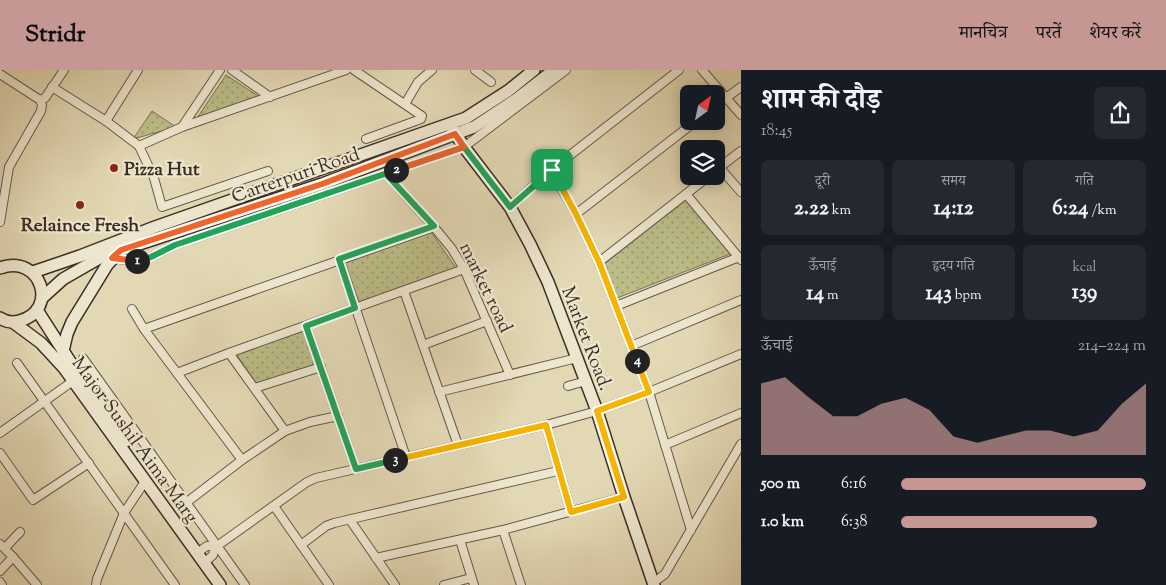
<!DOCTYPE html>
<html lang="hi">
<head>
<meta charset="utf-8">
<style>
	:root { --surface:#171b24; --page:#242831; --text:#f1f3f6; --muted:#9ea1a6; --accent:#c59692 }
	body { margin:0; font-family:"Sorts Mill Goudy","Noto Serif Devanagari",serif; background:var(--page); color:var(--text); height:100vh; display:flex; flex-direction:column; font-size:19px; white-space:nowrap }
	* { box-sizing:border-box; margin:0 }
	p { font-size:16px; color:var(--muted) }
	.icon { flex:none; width:28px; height:28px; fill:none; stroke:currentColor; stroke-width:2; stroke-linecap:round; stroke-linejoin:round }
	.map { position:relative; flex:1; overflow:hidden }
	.panel { display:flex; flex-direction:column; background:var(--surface); width:425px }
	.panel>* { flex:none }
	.needle { width:32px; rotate:33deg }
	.buttons { position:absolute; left:680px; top:15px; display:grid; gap:10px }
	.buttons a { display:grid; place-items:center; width:45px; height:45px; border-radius:8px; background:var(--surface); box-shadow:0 2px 12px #0003; font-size:25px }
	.pin { position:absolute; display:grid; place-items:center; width:42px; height:42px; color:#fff; margin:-21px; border-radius:10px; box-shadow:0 2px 8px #0006 }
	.km { position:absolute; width:25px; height:25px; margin:-12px; border-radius:50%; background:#222; color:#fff; font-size:14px; line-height:25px; text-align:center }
	.round { display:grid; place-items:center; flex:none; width:52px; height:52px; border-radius:8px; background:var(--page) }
	.summary { display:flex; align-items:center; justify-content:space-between; height:85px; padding:0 20px }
	h1 { font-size:28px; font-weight:700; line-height:38px }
	.stats { display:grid; grid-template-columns:repeat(3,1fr); gap:8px; height:85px; padding:5px 20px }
	.stats div { display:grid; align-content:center; border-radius:8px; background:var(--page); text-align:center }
	.stats b { font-size:21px; font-weight:700 }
	.stats small { font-size:14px; font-weight:400 }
	.stats p { font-size:14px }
	.chart { height:140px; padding:10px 20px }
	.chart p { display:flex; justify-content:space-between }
	.chart svg { width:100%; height:90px; margin-top:5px; fill:var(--accent); opacity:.7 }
	ul { padding:0 20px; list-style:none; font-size:16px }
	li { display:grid; grid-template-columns:80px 60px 1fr; align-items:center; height:38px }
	li i { height:12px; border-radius:6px; background:var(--accent) }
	header { display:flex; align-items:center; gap:30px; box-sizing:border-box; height:70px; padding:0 25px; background:var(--accent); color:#111 }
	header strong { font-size:24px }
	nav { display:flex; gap:28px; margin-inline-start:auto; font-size:18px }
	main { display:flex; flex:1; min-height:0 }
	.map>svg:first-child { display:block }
	.grass { fill:url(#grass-dots); stroke:#7c7456 }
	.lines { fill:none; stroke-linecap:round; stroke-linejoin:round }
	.street-casing { stroke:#66584a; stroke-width:10 }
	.secondary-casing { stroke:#3d2d26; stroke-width:14 }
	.street { stroke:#ede6ce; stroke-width:8 }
	.secondary { stroke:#ede6ce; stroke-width:11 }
	.split-1-casing { stroke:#fff; stroke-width:10 }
	.split-2-casing { stroke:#fff; stroke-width:10 }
	.split-3-casing { stroke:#fff; stroke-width:10 }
	.split-4-casing { stroke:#fff; stroke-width:10 }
	.split-5-casing { stroke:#fff; stroke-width:10 }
	.split-1 { stroke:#22a559; stroke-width:6 }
	.split-2 { stroke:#f0652b; stroke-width:6 }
	.split-3 { stroke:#22a559; stroke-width:6 }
	.split-4 { stroke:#f5b400; stroke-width:6 }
	.split-5 { stroke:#f5b400; stroke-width:6 }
	.poi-dot { fill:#8f2418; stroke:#ede6ce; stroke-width:2 }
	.labels { text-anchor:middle; stroke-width:4.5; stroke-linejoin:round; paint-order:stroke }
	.poi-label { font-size:19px; font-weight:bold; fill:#3d2d26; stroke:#ede6ce; text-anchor:start }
	.street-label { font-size:19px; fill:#3d2d26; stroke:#ede6ce }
</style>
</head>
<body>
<header>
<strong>Stridr</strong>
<nav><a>मानचित्र</a><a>परतें</a><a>शेयर करें</a></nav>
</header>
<main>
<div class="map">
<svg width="741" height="515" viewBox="0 0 741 515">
	<defs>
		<pattern id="grass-dots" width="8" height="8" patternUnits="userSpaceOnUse" patternTransform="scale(1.25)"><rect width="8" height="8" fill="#bbbc87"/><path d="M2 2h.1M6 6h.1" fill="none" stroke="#99996e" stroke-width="1.8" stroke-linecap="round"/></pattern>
	</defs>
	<rect width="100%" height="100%" fill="#e3d8b4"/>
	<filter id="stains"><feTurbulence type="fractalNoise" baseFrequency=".004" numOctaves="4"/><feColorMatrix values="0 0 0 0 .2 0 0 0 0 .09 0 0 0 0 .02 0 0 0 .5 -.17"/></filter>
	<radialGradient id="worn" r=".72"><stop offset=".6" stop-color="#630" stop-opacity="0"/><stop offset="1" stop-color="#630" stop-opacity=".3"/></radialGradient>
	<g class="grass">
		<path d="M 226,5 L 258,26 L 197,48 Z"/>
		<path d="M 152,41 L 176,57 L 133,69 Z"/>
		<path d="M 686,130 L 730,184 L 617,228 L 603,195 Z"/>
		<path d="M 431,162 L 456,198 L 359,232 L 345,192 Z"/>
		<path d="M 304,261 L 316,294 L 257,314 L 236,284 Z"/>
	</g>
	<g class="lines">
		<defs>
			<g id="street">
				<path d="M 232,0 L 270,27"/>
				<path d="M 354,0 L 422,46 L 421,49 L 366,69"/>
				<path d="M 475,0 L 491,12"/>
				<path d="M 702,0 L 741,45"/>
				<path d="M 0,4 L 40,30"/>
				<path d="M 52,17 L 106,51 L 139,76 L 154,108 L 162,137 L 268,101"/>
				<path d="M 40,30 L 45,28 L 64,0"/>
				<path d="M 405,34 L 418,12 L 432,0"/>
				<path d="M 716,35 L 741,17"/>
				<path d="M 106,51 L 138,0"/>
				<path d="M 182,57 L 220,0"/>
				<path d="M 139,76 L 182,57 L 346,0"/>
				<path d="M 720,98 L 741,122"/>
				<path d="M 551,100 L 576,144 L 599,192 L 649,322 L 691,460"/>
				<path d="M 716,100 L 741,81"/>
				<path d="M 386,104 L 434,157 L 452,179 L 464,199 L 510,305"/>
				<path d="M 686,124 L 741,190"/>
				<path d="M 510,137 L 551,100 L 679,0"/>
				<path d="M 576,144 L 696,51"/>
				<path d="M 0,152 L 9,97 L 41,41 L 42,35 L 40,30"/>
				<path d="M 112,188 C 144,194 147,189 175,175 L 464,77 L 566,0"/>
				<path d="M 339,189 L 406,387"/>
				<path d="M 599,192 L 709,106"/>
				<path d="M 404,221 L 458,375"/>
				<path d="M 616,236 L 739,187"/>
				<path d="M 132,239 L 144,259 L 242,390"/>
				<path d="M 306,256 L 356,399"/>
				<path d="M 144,259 L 434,157"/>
				<path d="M 423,275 L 487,251"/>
				<path d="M 631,276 L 741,230"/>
				<path d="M 229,283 L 285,361"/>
				<path d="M 83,288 L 245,515"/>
				<path d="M 17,293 L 175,515"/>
				<path d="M 177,303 L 229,283 L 464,199"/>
				<path d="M 568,316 L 586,311"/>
				<path d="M 255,318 L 321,297"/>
				<path d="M 439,322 L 577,288"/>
				<path d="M 546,355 L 571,442"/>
				<path d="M 0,363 L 73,311"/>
				<path d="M 665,375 L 741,343"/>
				<path d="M 0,383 L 33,430 L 89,393"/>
				<path d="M 187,432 L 242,390 L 285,361 L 310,352 L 338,346"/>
				<path d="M 274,436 L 329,515"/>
				<path d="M 350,450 L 395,515"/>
				<path d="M 503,460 L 521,515"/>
				<path d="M 460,470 L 474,515"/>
				<path d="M 0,474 L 13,487 L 0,501"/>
				<path d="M 301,475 L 326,456 L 334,453 L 558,401"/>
				<path d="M 5,478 L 20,462"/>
				<path d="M 197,483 L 207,476 L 217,476 L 307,412 L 316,408 L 546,355 L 597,341 L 649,322 L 741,284"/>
				<path d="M 13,487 L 37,515"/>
				<path d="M 376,488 L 503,460 L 624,427"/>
				<path d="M 204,493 L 213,485 L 215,477"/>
				<path d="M 0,512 L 2,515"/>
				<path d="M 653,513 L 665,504 L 741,374"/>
				<path d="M 96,515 L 97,509 L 124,443 L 146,410"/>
				<path d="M 444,515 L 471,508"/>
			</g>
			<g id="secondary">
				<path d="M 452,58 L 464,77 L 510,137 L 530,174 L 548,212 L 597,341 L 624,427 L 654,515"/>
				<path d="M 0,198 C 41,183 60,241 19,251 C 12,253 6,252 0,248"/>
				<path d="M 33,202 L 80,186 L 155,157 L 466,48 L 508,21 L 534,0"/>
				<path d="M 42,228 L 63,209 L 103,186 L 322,114 L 474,57 L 515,30 L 554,0"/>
				<path d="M 37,240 L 69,290 L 126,371"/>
				<path d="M 14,253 L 41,273 L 64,298 L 220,515"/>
				<path d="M 63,281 L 67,264 L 72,252 L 107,195 L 118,183"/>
			</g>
		</defs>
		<use href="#street" class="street-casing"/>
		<use href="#secondary" class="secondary-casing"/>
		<use href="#street" class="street"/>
		<use href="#secondary" class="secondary"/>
	</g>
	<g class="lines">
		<defs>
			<path id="split-1" d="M 137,191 L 151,187 L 175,175 L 464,77 L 510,137 L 552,100"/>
			<path id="split-2" d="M 137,191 L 112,188 L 121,180 L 322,114 L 455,64 L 464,77 L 396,100"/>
			<path id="split-3" d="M 395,390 L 356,399 L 306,256 L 355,238 L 339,189 L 434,156 L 386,104 L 396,100"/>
			<path id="split-4" d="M 395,390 L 546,355 L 571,442 L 624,427 L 597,341 L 649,322 L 637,291"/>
			<path id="split-5" d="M 552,100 L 576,144 L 599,192 L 637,291"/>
		</defs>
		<use href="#split-1" class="split-1-casing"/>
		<use href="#split-2" class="split-2-casing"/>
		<use href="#split-3" class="split-3-casing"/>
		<use href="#split-4" class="split-4-casing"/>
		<use href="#split-5" class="split-5-casing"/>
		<use href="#split-1" class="split-1"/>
		<use href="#split-2" class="split-2"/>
		<use href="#split-3" class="split-3"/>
		<use href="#split-4" class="split-4"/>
		<use href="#split-5" class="split-5"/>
	</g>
	<g class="poi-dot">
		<circle cx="114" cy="98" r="5"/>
		<circle cx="80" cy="135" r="5"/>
	</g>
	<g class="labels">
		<g class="poi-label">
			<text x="124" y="105">Pizza Hut</text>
			<text x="80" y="161" text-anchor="middle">Relaince Fresh</text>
		</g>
		<g class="street-label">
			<text transform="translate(295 104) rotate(-19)" y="7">Carterpuri Road</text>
			<text transform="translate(487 217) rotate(64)" y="7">market road</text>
			<text transform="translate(588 268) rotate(69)" y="7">Market Road.</text>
			<text transform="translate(136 369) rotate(54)" y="7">Major Sushil Aima Marg</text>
		</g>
	</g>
	<rect width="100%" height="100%" filter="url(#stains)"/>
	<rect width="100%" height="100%" fill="url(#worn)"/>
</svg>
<div class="buttons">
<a><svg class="needle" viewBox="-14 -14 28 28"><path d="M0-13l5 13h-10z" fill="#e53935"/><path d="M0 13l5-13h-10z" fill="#9ea1a6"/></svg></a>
<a><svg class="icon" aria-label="layers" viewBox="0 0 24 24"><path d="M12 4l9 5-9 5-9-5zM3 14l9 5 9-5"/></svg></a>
</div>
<div class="pin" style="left:552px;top:100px;background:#1e9e55"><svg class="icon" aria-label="arrive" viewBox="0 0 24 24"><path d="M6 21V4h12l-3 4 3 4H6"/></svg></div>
<b class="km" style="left:137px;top:191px">1</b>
<b class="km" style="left:396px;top:100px">2</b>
<b class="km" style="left:395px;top:390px">3</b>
<b class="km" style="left:637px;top:291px">4</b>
</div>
<section class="panel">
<div class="summary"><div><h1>शाम की दौड़</h1><p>18:45</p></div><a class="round"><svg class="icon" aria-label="share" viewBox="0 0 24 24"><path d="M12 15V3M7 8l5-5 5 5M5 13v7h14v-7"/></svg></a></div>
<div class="stats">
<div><p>दूरी</p><b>2.22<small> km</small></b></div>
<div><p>समय</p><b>14:12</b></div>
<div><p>गति</p><b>6:24<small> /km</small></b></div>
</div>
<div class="stats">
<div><p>ऊँचाई</p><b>14<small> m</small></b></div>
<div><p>हृदय गति</p><b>143<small> bpm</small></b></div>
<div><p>kcal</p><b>139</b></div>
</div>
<div class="chart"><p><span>ऊँचाई</span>214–224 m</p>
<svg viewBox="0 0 160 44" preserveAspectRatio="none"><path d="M0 44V9L10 6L20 16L30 25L40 25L50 19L60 16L70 22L80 35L90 38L100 35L110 32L120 32L130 35L140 32L150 19L160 9V44z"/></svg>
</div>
<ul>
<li><b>500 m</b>6:16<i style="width:100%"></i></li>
<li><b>1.0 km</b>6:38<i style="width:80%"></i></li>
</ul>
</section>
</main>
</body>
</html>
